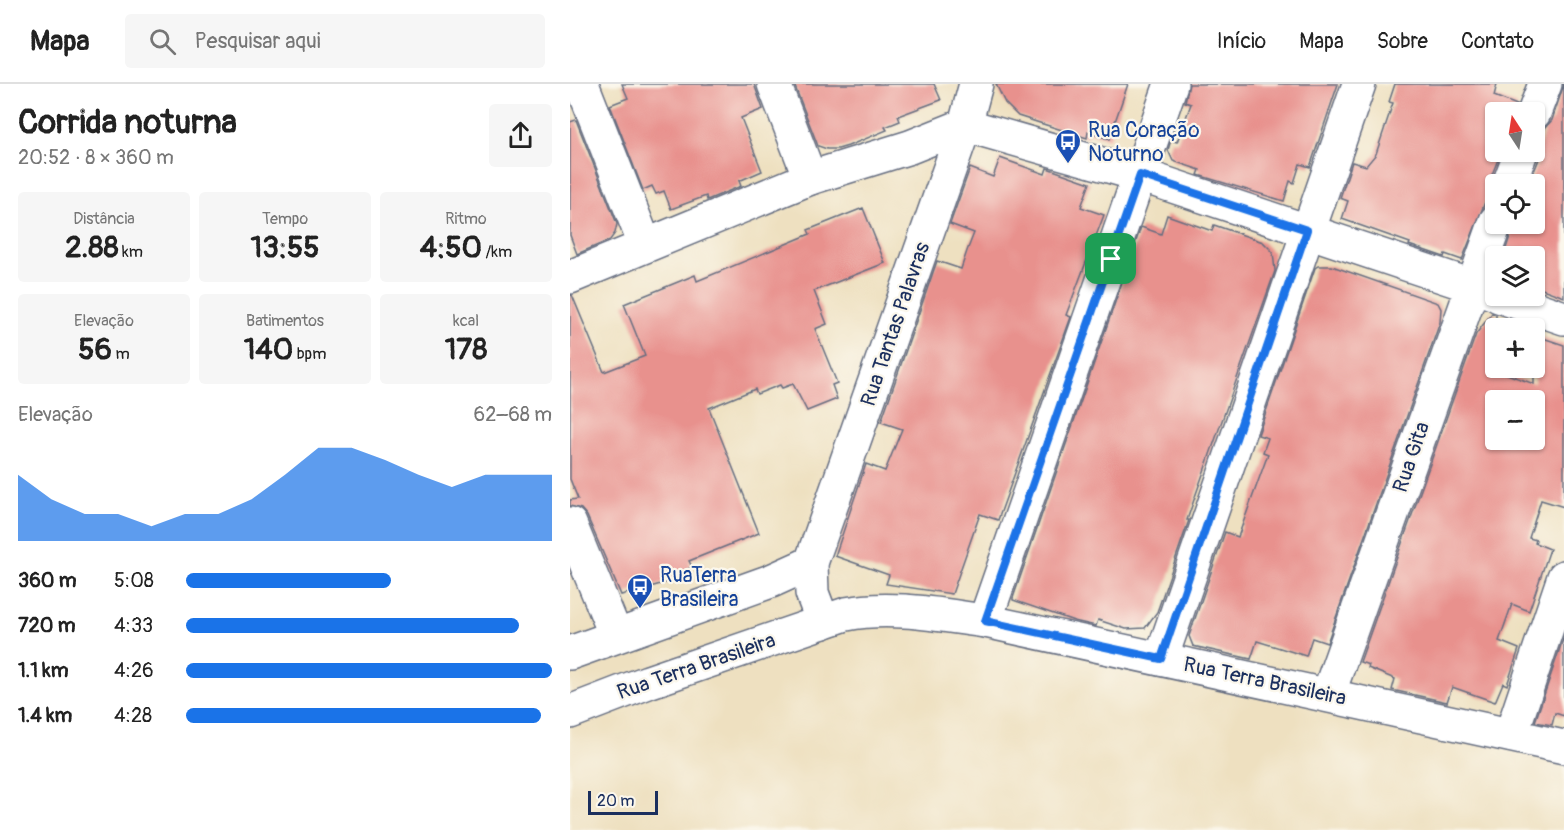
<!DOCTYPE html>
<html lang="pt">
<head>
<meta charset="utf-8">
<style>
	:root { --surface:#fff; --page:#f6f6f6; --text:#222; --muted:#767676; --line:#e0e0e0; --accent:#1a73e8 }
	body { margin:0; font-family:Pangolin,sans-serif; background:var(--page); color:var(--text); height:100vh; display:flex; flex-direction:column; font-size:22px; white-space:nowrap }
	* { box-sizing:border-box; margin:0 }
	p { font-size:20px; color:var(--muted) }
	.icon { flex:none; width:33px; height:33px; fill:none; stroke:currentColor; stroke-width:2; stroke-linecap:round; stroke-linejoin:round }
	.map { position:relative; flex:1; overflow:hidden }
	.side { display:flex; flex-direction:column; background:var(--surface); width:570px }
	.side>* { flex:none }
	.needle { width:39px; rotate:348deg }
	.tools { position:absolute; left:915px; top:18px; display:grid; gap:12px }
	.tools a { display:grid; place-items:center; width:60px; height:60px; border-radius:6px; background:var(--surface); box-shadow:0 2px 4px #0004; font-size:30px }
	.scale { position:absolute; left:18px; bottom:15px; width:70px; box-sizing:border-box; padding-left:6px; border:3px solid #1b2f5e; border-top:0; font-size:16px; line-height:21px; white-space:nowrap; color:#1b2f5e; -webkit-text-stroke:4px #fbf7ec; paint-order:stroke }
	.pin { position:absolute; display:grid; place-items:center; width:51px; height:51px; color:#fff; margin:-26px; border-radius:12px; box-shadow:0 3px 9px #0006 }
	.round { display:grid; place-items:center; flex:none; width:63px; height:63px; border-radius:6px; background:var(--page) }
	.head { display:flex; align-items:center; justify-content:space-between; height:102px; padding:0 18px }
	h1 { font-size:33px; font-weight:700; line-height:45px }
	.stats { display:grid; grid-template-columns:repeat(3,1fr); gap:9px; height:102px; padding:6px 18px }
	.stats div { display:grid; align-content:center; border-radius:6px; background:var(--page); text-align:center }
	.stats b { font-size:30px; font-weight:700 }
	.stats small { font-size:16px; font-weight:400 }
	.stats p { font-size:16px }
	.chart { height:168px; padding:12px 18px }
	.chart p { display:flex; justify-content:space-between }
	.chart svg { width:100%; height:108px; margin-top:6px; fill:var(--accent); opacity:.7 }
	ul { padding:0 18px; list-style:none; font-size:20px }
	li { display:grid; grid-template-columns:96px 72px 1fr; align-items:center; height:45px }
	li i { height:15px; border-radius:8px; background:var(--accent) }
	header { display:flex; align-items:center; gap:36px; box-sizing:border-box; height:84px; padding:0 30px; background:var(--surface); border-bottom:2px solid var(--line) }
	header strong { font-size:28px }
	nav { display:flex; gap:33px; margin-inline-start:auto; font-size:21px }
	.search { width:420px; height:54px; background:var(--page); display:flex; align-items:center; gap:15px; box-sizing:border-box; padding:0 21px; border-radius:6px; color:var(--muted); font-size:22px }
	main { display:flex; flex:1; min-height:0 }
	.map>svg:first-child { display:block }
	.building { fill:#e8918d; fill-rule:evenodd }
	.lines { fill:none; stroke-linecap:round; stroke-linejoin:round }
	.minor-casing { stroke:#656d80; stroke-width:36 }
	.minor { stroke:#fff; stroke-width:33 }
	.route-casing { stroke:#fff; stroke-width:12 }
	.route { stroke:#1a73e8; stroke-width:8 }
	.labels { text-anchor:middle; stroke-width:4.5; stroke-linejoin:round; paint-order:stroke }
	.transit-label { font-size:21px; fill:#164399; stroke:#fbf7ec; text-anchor:start }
	.street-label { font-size:21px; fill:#1b2f5e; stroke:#fbf7ec }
</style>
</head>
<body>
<header>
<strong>Mapa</strong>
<div class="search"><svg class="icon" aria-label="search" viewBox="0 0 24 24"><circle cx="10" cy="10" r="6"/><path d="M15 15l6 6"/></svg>Pesquisar aqui</div>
<nav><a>Início</a><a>Mapa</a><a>Sobre</a><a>Contato</a></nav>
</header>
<main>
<section class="side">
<div class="head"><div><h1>Corrida noturna</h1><p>20:52 · 8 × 360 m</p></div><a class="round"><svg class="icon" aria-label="share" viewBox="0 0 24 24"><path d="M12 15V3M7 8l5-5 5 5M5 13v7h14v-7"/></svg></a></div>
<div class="stats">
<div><p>Distância</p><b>2.88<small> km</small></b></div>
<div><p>Tempo</p><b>13:55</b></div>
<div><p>Ritmo</p><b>4:50<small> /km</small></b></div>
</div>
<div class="stats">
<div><p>Elevação</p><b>56<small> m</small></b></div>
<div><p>Batimentos</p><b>140<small> bpm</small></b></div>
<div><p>kcal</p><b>178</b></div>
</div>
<div class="chart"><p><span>Elevação</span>62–68 m</p>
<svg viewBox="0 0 160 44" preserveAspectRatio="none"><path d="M0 44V17L10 27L20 33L30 33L40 38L50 33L60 33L70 27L80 17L90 6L100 6L110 11L120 17L130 22L140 17L150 17L160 17V44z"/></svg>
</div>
<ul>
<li><b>360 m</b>5:08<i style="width:56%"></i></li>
<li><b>720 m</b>4:33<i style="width:91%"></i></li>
<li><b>1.1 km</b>4:26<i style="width:100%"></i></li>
<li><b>1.4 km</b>4:28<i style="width:97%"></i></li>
</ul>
</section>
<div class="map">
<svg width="994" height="746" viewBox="0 0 994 746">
	<rect width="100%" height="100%" fill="#fbf7ec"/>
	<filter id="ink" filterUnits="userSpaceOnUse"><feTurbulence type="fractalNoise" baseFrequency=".0167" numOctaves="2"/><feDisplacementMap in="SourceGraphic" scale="12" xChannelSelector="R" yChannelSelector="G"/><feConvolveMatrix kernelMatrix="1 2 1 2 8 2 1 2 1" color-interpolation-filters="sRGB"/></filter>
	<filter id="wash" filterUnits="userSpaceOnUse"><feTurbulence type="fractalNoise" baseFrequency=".008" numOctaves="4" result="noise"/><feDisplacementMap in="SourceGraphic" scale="24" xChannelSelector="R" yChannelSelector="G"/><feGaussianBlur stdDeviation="1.35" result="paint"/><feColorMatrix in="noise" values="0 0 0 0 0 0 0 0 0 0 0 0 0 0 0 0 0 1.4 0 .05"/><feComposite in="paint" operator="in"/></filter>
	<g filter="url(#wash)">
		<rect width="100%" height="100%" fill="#eee0c0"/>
		<g id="blocks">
			<g class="building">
				<path d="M 52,0 L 184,0 L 193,25 L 171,34 L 192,87 L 169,97 L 171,102 L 137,116 L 136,112 L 101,125 L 94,107 L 86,110 L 82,102 L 73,106 L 40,21 L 58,14 Z"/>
				<path d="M 224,0 L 364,0 L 371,16 L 328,32 L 330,37 L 315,43 L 317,46 L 278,62 L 268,65 L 257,65 L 248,62 Z"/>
				<path d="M 426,0 L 558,0 L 539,55 L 518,48 L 517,54 L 448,32 L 435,19 Z"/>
				<path d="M 619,0 L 768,0 L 740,83 L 730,80 L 724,99 L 720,97 L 714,117 L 628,91 L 630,86 L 603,77 L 598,66 L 601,56 L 607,58 L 621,20 L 615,18 Z"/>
				<path d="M 825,0 L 927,0 L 924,12 L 947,21 L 946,28 L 926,28 L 926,68 L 931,68 L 921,93 L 921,103 L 892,176 L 875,170 L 874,173 L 839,161 L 840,159 L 772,135 L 778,117 L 770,114 L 782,78 L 796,82 L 806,70 L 823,19 L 819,18 Z"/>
				<path d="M 994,0 L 994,213 L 964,202 L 964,172 L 940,172 L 934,171 L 944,140 L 964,140 L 964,100 L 959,100 L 969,75 L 969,63 L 975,44 L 982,36 Z"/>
				<path d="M 6,36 L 47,140 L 45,149 L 40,156 L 7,170 L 0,151 L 0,38 Z"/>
				<path d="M 430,74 L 475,90 L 477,84 L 520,99 L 511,123 L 534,131 L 496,231 L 501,233 L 428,436 L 410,430 L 382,510 L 316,500 L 319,491 L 265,472 L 296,380 L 315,387 L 332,345 L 311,338 L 367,177 L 391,185 L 397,167 L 404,149 L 380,140 L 400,84 L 423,93 Z"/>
				<path d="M 293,124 L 315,179 L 244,207 L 257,240 L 245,245 L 267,299 L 262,301 L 267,315 L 237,327 L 223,300 L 212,304 L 210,301 L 187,310 L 185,305 L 139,324 L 189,449 L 119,477 L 122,483 L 114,487 L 116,493 L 51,511 L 17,432 L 11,425 L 0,422 L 0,416 L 8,415 L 0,395 L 0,211 L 2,211 L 34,288 L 75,272 L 54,220 L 125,191 L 127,197 L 240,150 L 238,146 Z"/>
				<path d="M 597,131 L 642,147 L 644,141 L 693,158 L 703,168 L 705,187 L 626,410 L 617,436 L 619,436 L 587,528 L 575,544 L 556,545 L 528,536 L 526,542 L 504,537 L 443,516 L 443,514 L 571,143 L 591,150 Z"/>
				<path d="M 748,182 L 762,182 L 868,219 L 871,225 L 870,238 L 757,559 L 742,554 L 736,572 L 687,557 L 681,575 L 623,562 L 619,552 L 655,448 L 668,453 L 698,370 L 693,368 L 698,354 L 688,351 L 745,184 Z"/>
				<path d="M 922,229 L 926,231 L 926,286 L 964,300 L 964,251 L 994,261 L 994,423 L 971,416 L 959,454 L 966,456 L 965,459 L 980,465 L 959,527 L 942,520 L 929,557 L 949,565 L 937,601 L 933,599 L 925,618 L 882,603 L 877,618 L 822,606 L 825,595 L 798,584 L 799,581 L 790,578 L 906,250 ZM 926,316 L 964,316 L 964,356 L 926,356 Z"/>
				<path d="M 994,552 L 994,632 L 985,629 L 982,641 L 965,638 Z"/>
			</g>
		</g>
	</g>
	<g filter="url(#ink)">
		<use href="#blocks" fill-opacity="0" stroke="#656d80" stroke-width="1.5"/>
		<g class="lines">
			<defs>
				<g id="minor">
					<path d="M 12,0 L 75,161"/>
					<path d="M 204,0 L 240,94"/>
					<path d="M 964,29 L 975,0"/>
					<path d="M 939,100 L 951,68"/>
					<path d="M 0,193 L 240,94 L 340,63 L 395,41 L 570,91 L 926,210"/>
					<path d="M 929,212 L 994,234"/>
					<path d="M 0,440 L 46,552"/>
					<path d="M 415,537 L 601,0"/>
					<path d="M 253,538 L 242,509 L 241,479 L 395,41 L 406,0"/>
					<path d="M 0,569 L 201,497 L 241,479"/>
					<path d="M 591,575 L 789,0"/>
					<path d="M 758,611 L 926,137"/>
					<path d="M 0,628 L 78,598 L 276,530 C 321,521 370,531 415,537 L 994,663"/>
					<path d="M 941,651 L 994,493"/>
				</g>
			</defs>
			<use href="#minor" class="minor-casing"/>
			<use href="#minor" class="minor"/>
		</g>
	</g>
	<g class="lines" filter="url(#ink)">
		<defs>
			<path id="route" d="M 570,91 L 737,146 L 591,575 L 415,537 Z"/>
		</defs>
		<use href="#route" class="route-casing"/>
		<use href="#route" class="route"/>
	</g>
	<defs>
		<symbol id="bus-pin" viewBox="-11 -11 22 30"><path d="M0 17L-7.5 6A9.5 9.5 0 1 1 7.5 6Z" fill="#1a4fb4" stroke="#fbf7ec"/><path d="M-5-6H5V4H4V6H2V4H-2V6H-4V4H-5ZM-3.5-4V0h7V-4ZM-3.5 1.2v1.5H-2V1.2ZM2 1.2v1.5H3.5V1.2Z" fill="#fff"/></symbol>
	</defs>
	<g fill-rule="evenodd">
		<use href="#bus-pin" x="483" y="43" width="30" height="40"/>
		<use href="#bus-pin" x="55" y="488" width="30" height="40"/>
	</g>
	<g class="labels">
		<g class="transit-label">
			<text x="518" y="53">Rua Coração<tspan x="518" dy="24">Noturno</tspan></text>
			<text x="90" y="498">RuaTerra<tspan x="90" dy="24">Brasileira</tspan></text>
		</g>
		<g class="street-label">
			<text transform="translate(325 240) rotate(-71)" y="7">Rua Tantas Palavras</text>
			<text transform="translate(841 373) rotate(-71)" y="7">Rua Gita</text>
			<text transform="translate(126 582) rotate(-19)" y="7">Rua Terra Brasileira</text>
			<text transform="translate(695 597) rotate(12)" y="7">Rua Terra Brasileira</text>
		</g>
	</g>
</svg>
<div class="tools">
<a><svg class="needle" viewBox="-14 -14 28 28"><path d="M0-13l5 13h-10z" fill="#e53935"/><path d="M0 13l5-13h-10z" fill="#767676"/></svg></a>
<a><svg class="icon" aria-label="locate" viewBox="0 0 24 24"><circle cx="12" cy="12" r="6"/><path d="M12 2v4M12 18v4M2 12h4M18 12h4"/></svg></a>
<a><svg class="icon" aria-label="layers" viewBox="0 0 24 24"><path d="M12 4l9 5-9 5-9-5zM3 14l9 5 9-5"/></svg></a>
<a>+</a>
<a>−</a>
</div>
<div class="scale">20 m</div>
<div class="pin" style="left:541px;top:175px;background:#1e9e55"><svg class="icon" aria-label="arrive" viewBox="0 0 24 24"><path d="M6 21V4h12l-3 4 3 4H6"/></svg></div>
</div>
</main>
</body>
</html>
